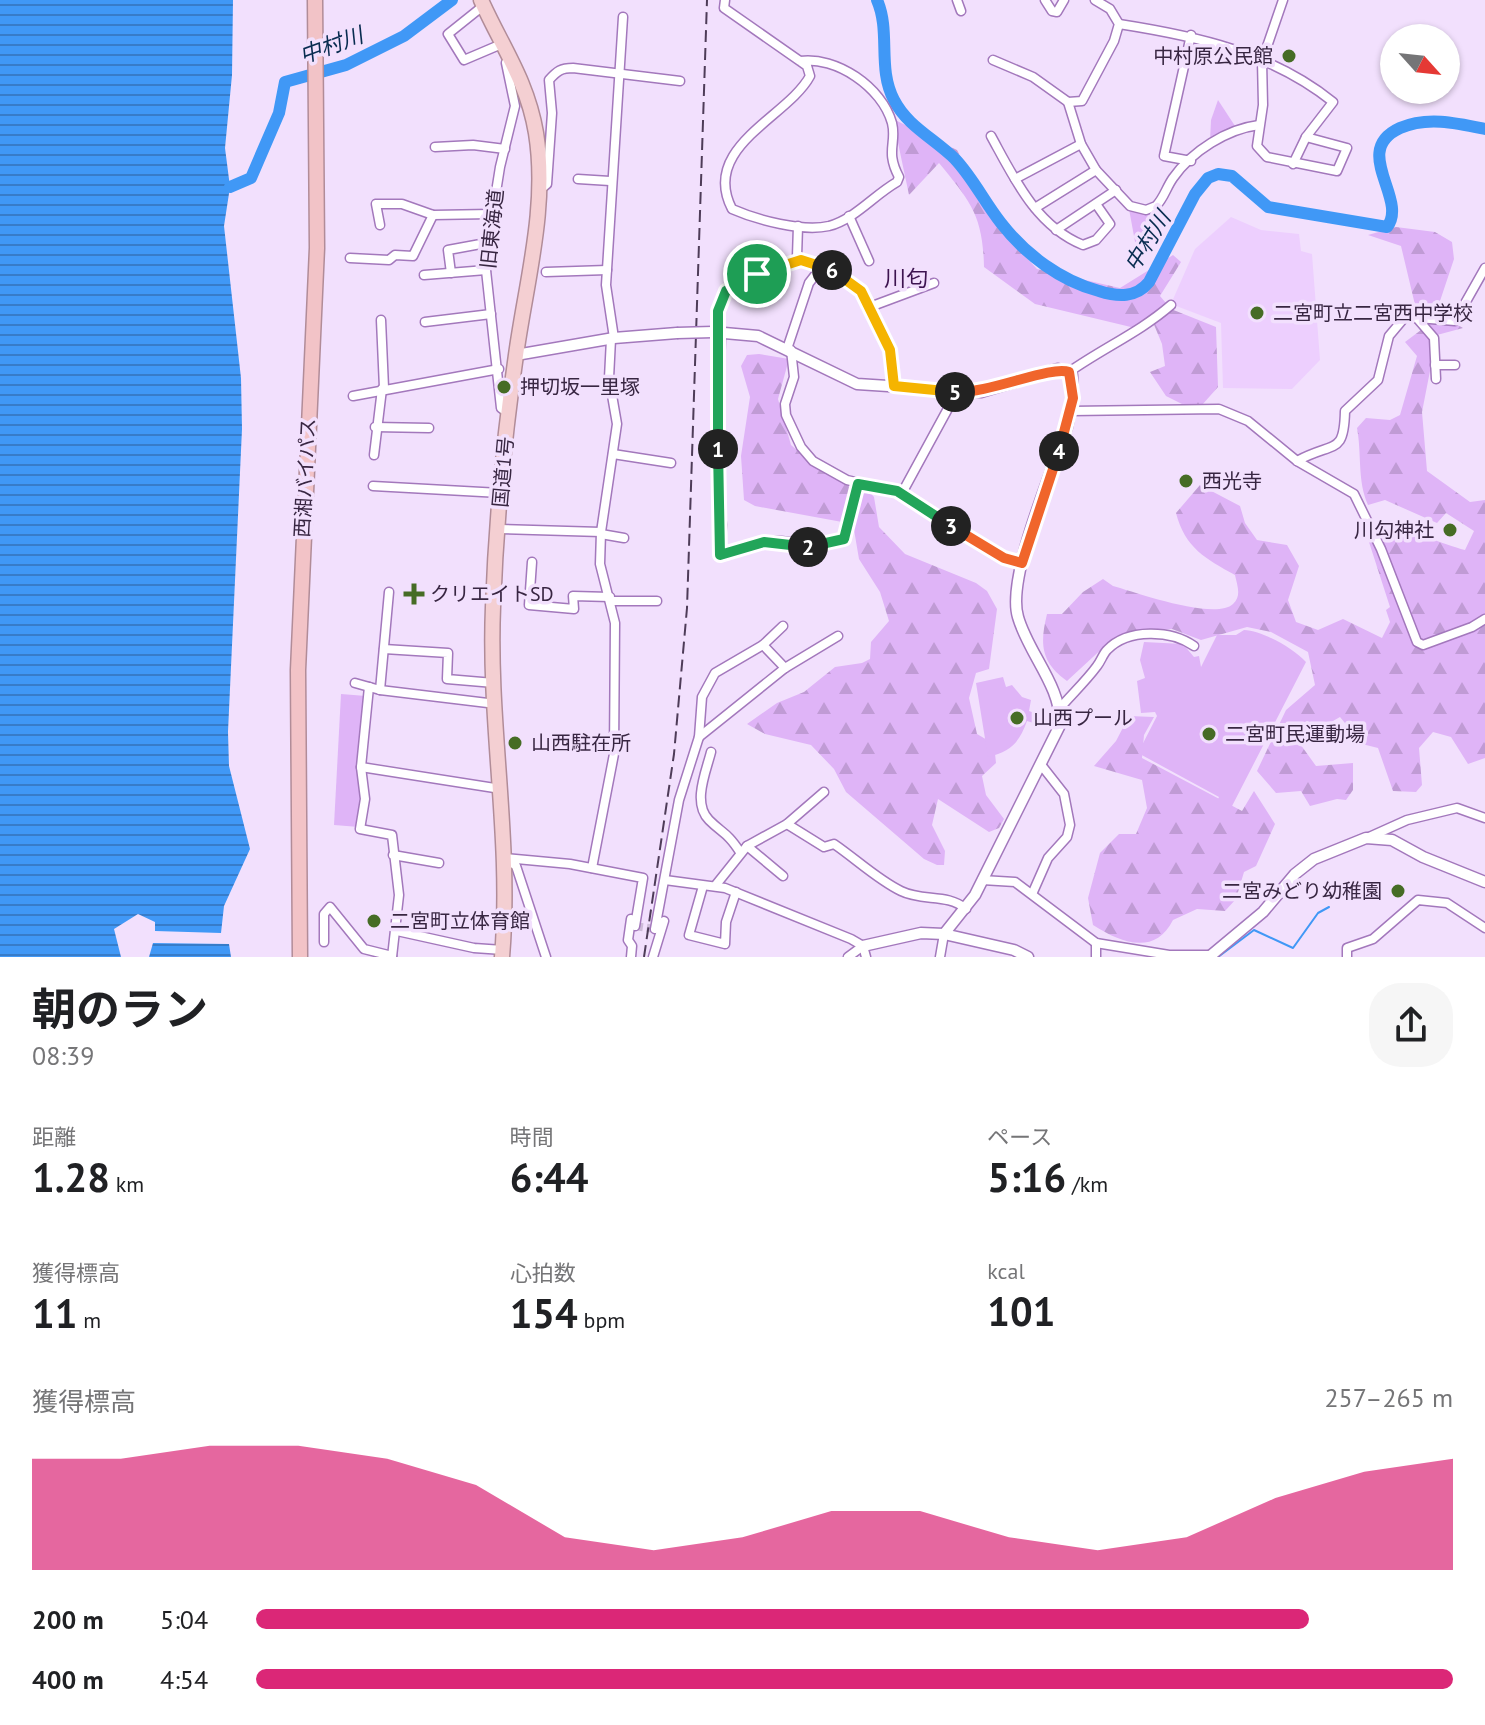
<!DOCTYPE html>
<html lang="ja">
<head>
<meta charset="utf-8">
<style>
	:root { --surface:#fff; --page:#f6f6f6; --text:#202124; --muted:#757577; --accent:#db2777 }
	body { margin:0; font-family:"PT Sans","Noto Sans JP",sans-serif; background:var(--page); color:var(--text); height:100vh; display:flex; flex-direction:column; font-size:30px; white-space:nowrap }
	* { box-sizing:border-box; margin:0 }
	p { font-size:26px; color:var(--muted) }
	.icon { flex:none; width:44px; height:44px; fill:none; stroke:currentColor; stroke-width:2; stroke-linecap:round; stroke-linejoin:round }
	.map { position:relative; height:957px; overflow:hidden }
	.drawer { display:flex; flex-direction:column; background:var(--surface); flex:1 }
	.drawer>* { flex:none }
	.needle { width:52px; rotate:117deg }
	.controls { position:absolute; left:1380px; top:24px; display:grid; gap:16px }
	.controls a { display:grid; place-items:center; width:80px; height:80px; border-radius:50%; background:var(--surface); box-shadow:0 2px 6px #0004; font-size:40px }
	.pin { position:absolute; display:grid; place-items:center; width:68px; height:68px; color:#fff; margin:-34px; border:4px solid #fff; border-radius:50%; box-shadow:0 2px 8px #0007 }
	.km { position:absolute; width:40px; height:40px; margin:-20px; border-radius:50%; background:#222; color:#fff; font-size:22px; line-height:40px; text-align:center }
	.round { display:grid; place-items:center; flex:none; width:84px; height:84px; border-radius:32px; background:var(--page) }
	.headline { display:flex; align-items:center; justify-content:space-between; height:136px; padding:0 32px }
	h1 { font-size:44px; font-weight:700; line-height:60px }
	.stats { display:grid; grid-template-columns:repeat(3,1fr); gap:12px; height:136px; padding:8px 32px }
	.stats div { display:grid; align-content:center }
	.stats b { font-size:40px; font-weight:700 }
	.stats small { font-size:22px; font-weight:400 }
	.stats p { font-size:22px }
	.chart { height:224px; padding:16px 32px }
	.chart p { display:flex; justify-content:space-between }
	.chart svg { width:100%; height:144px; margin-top:8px; fill:var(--accent); opacity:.7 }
	ul { padding:0 32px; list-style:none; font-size:26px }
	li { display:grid; grid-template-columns:128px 96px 1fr; align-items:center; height:60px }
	li i { height:20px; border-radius:10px; background:var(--accent) }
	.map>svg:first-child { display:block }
	.built { fill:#edcffe }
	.forest { fill:url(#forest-firs) }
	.green { fill:#dfb4f7 }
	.water { fill:url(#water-rules) }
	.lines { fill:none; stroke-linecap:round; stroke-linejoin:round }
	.stream { stroke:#4098f6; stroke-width:2 }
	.river { stroke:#4098f6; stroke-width:12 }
	.minor-tunnel { stroke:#cdbbd8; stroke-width:8; stroke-dasharray:8 4; stroke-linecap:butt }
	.minor-casing { stroke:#a378bc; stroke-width:11 }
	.tertiary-casing { stroke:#a378bc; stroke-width:13 }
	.trunk-casing { stroke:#b18c98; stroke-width:17 }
	.motorway-casing { stroke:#b18c98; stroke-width:17 }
	.minor { stroke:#fff; stroke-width:8 }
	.tertiary { stroke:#fff; stroke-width:10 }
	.trunk { stroke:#f4cfd2; stroke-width:14 }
	.motorway { stroke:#f2c3c7; stroke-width:14 }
	.rail { stroke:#4e3c58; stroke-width:2; stroke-dasharray:12 6; stroke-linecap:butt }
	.tertiary-bridge-casing { stroke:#a378bc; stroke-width:13; stroke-linecap:butt }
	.tertiary-bridge { stroke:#fff; stroke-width:10 }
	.split-1-casing { stroke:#fff; stroke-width:16 }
	.split-2-casing { stroke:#fff; stroke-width:16 }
	.split-3-casing { stroke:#fff; stroke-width:16 }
	.split-4-casing { stroke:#fff; stroke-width:16 }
	.split-5-casing { stroke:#fff; stroke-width:16 }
	.split-6-casing { stroke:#fff; stroke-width:16 }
	.split-7-casing { stroke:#fff; stroke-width:16 }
	.split-1 { stroke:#22a559; stroke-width:10 }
	.split-2 { stroke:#22a559; stroke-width:10 }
	.split-3 { stroke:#22a559; stroke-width:10 }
	.split-4 { stroke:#f0652b; stroke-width:10 }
	.split-5 { stroke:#f0652b; stroke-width:10 }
	.split-6 { stroke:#f5b400; stroke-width:10 }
	.split-7 { stroke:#f5b400; stroke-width:10 }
	.poi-dot { fill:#466c25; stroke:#f2e0fd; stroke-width:3 }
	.labels { text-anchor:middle; stroke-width:7; stroke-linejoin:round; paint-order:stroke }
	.poi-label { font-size:20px; fill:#382642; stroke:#f2e0fd; text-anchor:start }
	.street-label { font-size:20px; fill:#382642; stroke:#f2e0fd }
	.water-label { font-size:22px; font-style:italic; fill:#082c50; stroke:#f2e0fd }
	.neighbourhood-label { font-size:22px; fill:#3d1450; stroke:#f2e0fd }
</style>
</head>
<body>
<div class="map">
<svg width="1485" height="957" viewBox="0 0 1485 957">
	<defs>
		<pattern id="forest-firs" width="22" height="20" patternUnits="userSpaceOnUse" patternTransform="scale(2)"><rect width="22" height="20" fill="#dfb4f7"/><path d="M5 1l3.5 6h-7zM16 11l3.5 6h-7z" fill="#c09bd5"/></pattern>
		<pattern id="water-rules" width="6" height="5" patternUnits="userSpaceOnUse" patternTransform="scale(2)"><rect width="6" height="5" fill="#4098f6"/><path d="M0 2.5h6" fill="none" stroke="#377cc9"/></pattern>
	</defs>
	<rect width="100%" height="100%" fill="#f2e0fd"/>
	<path class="built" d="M 1231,217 L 1261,230 L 1299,234 L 1301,251 L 1312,254 L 1320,360 L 1292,389 L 1223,388 L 1221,323 L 1171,304 L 1195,249 Z"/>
	<g class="forest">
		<path d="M 893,119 L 957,150 L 998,227 L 1037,269 L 1120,288 L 1173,255 L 1181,262 L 1160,296 L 1171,309 L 1216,327 L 1218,387 L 1202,405 L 1190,408 L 1166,396 L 1150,372 L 1165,366 L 1162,344 L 1150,315 L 1135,328 L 1035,304 L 984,267 C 983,215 970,201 939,163 L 909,195 Z"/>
		<path d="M 1396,227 L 1435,232 L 1452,242 L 1454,259 L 1436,313 L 1463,328 L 1437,335 L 1422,412 L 1427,471 L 1470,502 L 1485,500 L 1485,758 L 1468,764 L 1451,737 L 1433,732 L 1419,748 L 1422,785 L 1416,792 L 1393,791 L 1378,748 L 1362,744 L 1340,717 L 1298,741 L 1316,766 L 1353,763 L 1353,790 L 1346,800 L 1337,799 L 1310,806 L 1301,791 L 1276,793 L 1257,771 L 1286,710 L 1315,685 L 1308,652 L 1271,632 L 1247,627 L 1201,640 L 1172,629 L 1132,632 L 1106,645 L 1067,681 C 1040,662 1040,643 1047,614 L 1062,614 L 1083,592 L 1103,579 L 1113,586 C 1135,592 1215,621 1233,604 C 1242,596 1237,585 1235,575 C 1206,559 1185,548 1176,513 L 1200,485 L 1240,506 L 1245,523 L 1257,540 L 1287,545 L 1299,566 L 1288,600 L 1296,622 L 1318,630 L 1343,619 L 1382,638 L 1390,622 L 1386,610 L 1390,607 L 1368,539 C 1397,520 1434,542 1465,550 L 1474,531 L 1446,513 L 1437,523 L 1385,500 L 1368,505 C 1357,480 1362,455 1357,428 L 1366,418 L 1390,420 L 1400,415 L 1417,356 L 1405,342 L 1421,330 L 1401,246 L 1368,235 Z"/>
		<path d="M 759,354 L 789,359 L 778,399 L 791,445 L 820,470 L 859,480 L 874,497 L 879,527 L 905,554 L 976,583 L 987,591 L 997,609 L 989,669 L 976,673 L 969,698 L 977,734 L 994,744 L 996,763 L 982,776 L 986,795 L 1004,819 L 999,828 L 989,832 L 938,799 L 932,825 L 945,851 L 944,865 L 937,865 L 924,859 L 846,792 L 834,769 L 811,745 L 765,734 L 747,724 L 777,703 L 804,692 L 835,667 L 862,663 L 870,659 L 871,642 L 889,621 L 880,592 L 859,559 L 853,524 L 755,506 L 744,500 L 741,456 L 750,397 L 741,366 L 747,355 Z"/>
		<path d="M 1129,716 L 1154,717 L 1144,735 L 1142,758 L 1242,811 L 1254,791 L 1275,824 L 1256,866 L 1244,872 L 1236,899 L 1225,911 L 1197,909 L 1173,920 C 1155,956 1121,943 1093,925 L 1088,898 L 1100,853 L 1119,834 L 1136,834 L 1147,808 L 1142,780 L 1094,766 L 1116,741 Z"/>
	</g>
	<g class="green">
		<path d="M 1218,100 L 1235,126 L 1210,141 L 1211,120 Z"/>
		<path d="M 1160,208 L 1145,242 L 1136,247 L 1129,209 L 1147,214 Z"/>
		<path d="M 1244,630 C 1263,631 1293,648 1306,662 L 1230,810 L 1216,803 L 1219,797 L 1138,753 L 1157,716 L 1155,712 L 1141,713 L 1137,681 L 1145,678 L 1140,660 L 1144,642 L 1183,644 L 1194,657 L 1199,656 L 1201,667 L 1217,635 L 1236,635 Z"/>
		<path d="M 1003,677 L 1006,687 L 1012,685 L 1022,697 L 1031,700 L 1029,711 L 1054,720 L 1053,729 L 1027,721 C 1019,743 1011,751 988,757 L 976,683 Z"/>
		<path d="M 341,694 L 366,696 L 359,827 L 334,825 Z"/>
	</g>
	<g class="water">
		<path d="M 0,0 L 233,0 L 232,75 L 225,148 L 230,187 L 224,226 L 241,378 L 242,429 L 228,732 L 229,766 L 250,849 L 224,906 L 221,933 L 155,931 L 155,922 L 138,914 L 114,929 L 121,957 L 0,957 Z"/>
		<path d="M 153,943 L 229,944 L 231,957 L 149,957 Z"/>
	</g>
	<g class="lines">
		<path class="stream" d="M 1218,957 L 1254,930 L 1293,948 L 1318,913 L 1329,907"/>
		<g class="river">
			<path d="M 877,0 C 891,32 877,68 894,100 C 907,126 935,139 955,159 C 973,178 985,203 1001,223 C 1026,255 1061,281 1099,291 C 1118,297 1136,298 1149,282 L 1195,194 L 1208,178 L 1218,174 L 1232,176 L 1268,207 L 1387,227 C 1409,199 1350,151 1400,128 C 1427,116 1457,123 1485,129"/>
			<path d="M 230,187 L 251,178 L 279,113 L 285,82 L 346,65 L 404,36 L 452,0"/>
		</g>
		<path class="minor-tunnel" d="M 635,926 L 655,929"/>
		<defs>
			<g id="minor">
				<path d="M 725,0 L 724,8 L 807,66 L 810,76 C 788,117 700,147 732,209 C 757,220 802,232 829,226 C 855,219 874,195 897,182 L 899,177 C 885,151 897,143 892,123 C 882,87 836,56 800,61"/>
				<path d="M 957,0 L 961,11"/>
				<path d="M 1045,0 L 1052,11 L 1057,12 L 1064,0"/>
				<path d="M 1283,0 L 1262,61 L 1263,105 L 1257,146 L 1267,157 L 1337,171 L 1347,148 L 1306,137"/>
				<path d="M 483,6 L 448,34 L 464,60 L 504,43"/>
				<path d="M 1119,24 C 1196,36 1271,52 1333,102 L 1306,137 L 1293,164"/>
				<path d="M 993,60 L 1033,77 L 1068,102 L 1082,101 L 1114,41 L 1119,24 L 1110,9 L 1095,0"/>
				<path d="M 506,63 L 515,106 L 500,167 L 485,261 L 501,408 L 508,413"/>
				<path d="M 1068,102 L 1081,144 L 1096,170 L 1130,206 L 1146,210 L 1156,206 C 1164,198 1166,188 1173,178 C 1192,151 1227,129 1259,125"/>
				<path d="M 991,136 C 1014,178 1036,226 1083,245 L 1096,240 L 1110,224 L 1096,204"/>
				<path d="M 435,147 L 473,145 L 505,149"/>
				<path d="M 1191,161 L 1164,156 L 1191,35"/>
				<path d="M 578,179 L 610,181"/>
				<path d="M 1015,179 L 1081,144"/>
				<path d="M 540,190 L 547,184 L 552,113 L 549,80 C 557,71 561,68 573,68 L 680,81"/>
				<path d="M 1035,208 L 1096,170"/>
				<path d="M 849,216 L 869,261"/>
				<path d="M 380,225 L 376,204 L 402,204 L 433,215 L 491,214"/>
				<path d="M 798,226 L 797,257 L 829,267 L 861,291 L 890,350 L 894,386"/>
				<path d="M 1056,230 L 1116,190"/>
				<path d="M 350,258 L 389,260 L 395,255 L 413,256 L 433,215"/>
				<path d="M 546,272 L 607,270"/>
				<path d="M 451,273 L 448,250 L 486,243"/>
				<path d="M 424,275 L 486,270"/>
				<path d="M 867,308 L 934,283"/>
				<path d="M 1415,316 L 1434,338 L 1436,379"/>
				<path d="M 381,320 L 384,388"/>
				<path d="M 425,322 L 491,314"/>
				<path d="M 717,332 C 720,271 753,278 801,260"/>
				<path d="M 721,332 L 717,482 L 722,525 L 720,555 C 734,556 748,545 762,542 C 794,536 807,554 844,539 L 858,484"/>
				<path d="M 614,338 L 606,285 L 623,17"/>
				<path d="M 787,349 L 809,283 L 823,265"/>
				<path d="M 791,350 L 794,377 L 785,404 L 786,415 L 801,447 L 813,461 L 847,480 L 902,493 L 1004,558 L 1022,563"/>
				<path d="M 1435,365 L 1455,365"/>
				<path d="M 1069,372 C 1103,348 1140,332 1171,305"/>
				<path d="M 353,396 L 499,369"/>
				<path d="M 1071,411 L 1219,409 L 1248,421 L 1297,461 L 1354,494 L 1381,549 L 1417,642 L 1423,645 L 1472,627 L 1485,619"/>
				<path d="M 375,427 L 429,428"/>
				<path d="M 613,454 L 671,463"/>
				<path d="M 374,455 L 382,389"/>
				<path d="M 1297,461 C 1334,441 1344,456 1345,411 L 1378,380 L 1389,336 L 1405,317 L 1455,321 L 1485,268"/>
				<path d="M 373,486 L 500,493"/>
				<path d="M 902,493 L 957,392"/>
				<path d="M 498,529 L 601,532"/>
				<path d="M 601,534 L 624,538"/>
				<path d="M 532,562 L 529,605 L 574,609 L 573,596 L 610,597"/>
				<path d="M 611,601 L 657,601"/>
				<path d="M 763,645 L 783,626"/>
				<path d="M 384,649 L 448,653 L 447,679 L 494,683"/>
				<path d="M 355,683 L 380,690 L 496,704"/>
				<path d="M 369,687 L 361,767 L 365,799 L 360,829 L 392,835 L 399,895 L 392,957"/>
				<path d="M 380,690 L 389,592"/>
				<path d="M 1060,708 C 1072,694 1086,681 1097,666 C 1101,661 1103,654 1107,650 C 1128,628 1171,630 1194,646"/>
				<path d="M 699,737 L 785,668 L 838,636"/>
				<path d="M 711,752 C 706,772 692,803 709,820 C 723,834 727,832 740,852"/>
				<path d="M 361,767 L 501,789"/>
				<path d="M 787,824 L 824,847 L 834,844 C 856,859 878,880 901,891 C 923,902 947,893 966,909"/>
				<path d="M 1367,838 L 1407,820 L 1457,808 L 1485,818"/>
				<path d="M 747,846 L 783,876"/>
				<path d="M 393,855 L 439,863"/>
				<path d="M 506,858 L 570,864 L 643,878 L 635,926"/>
				<path d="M 507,859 L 516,866 L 546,957"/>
				<path d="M 592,868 L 614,754 L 615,623 L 600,564 L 601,532 L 617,424 L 609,378 L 611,339"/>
				<path d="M 665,880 L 725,888 L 851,939 L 863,946 L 866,957"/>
				<path d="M 982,880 L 1015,882 L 1096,943 L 1169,955 L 1212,955"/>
				<path d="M 703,886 L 689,935 L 725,944 L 726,922 L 736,892"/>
				<path d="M 715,886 L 747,846 L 787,824 L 824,792"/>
				<path d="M 1033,892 L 1048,858 L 1067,837 L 1070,825 L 1064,794 L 1042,766"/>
				<path d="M 655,929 L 679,800 L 699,737 L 702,697 L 715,673 L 763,645 L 785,668"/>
				<path d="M 397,931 L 474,948 L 503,950"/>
				<path d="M 324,942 L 324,914 L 330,907 L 364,949 L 392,956"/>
				<path d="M 631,957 L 632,946 L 628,940 L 631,919"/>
				<path d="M 653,957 L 664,921"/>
				<path d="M 848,957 L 863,946"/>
				<path d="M 940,957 L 944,934"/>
				<path d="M 1096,957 L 1096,943"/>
				<path d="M 1347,957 L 1347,948 L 1373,939 L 1418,900 L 1447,903 L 1485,928"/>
			</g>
			<g id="tertiary">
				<path d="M 713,332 L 758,336 L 857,384 L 981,392 L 1058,369 L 1072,375 L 1073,398 L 1067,427 C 1053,469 1006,578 1018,617 C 1028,653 1062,687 1060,725 L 975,895 L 944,934 L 1014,950 L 1028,957"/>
				<path d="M 516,355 L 614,338 L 677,333"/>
				<path d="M 863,946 L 921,933 L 944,934"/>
				<path d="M 1209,957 L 1263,912 L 1295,874 L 1314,859 L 1366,838 L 1392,840 L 1423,857 L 1485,882"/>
			</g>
			<path id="trunk" d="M 481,0 C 502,47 527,80 536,133 C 548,207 526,282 516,355 C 504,438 496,523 493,607 C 488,724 512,840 502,957"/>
			<path id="motorway" d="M 300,957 L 298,670 L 317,248 L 315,0"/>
		</defs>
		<use href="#minor" class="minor-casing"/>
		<use href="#tertiary" class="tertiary-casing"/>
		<use href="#trunk" class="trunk-casing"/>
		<use href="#motorway" class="motorway-casing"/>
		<use href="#minor" class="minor"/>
		<use href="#tertiary" class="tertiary"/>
		<use href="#trunk" class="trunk"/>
		<use href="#motorway" class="motorway"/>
		<path class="rail" d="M 644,957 L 674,754 L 687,608 L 707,0"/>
		<defs>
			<path id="tertiary-bridge" d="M 677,333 L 713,332"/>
		</defs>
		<use href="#tertiary-bridge" class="tertiary-bridge-casing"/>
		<use href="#tertiary-bridge" class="tertiary-bridge"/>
	</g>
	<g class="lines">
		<defs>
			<path id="split-1" d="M 718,449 L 718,311 L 726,291 L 757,274"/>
			<path id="split-2" d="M 718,449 L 720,555 L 764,542 L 808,547"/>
			<path id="split-3" d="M 808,547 L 844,539 L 858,484 L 897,491 L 951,526"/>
			<path id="split-4" d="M 951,526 L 1004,558 L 1022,563 L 1059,451"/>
			<path id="split-5" d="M 955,392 C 988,394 1051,365 1069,372 L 1073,398 L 1059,451"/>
			<path id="split-6" d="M 832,270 L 861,291 L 890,350 L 894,386 L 955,392"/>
			<path id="split-7" d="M 757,274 L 801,260 L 832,270"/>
		</defs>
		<use href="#split-1" class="split-1-casing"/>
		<use href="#split-2" class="split-2-casing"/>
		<use href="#split-3" class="split-3-casing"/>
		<use href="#split-4" class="split-4-casing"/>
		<use href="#split-5" class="split-5-casing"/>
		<use href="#split-6" class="split-6-casing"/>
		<use href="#split-7" class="split-7-casing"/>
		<use href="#split-1" class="split-1"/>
		<use href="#split-2" class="split-2"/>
		<use href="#split-3" class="split-3"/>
		<use href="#split-4" class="split-4"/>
		<use href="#split-5" class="split-5"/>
		<use href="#split-6" class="split-6"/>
		<use href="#split-7" class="split-7"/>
	</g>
	<g class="poi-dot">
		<circle cx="1289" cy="56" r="8"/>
		<circle cx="1257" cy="313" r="8"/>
		<circle cx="504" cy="387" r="8"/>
		<circle cx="1186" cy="481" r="8"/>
		<circle cx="1450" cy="530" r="8"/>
		<path d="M410 582h8v8h8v8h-8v8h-8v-8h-8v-8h8z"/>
		<circle cx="1017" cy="718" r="8"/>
		<circle cx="1209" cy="734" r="8"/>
		<circle cx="515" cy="743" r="8"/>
		<circle cx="1398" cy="891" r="8"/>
		<circle cx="374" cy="921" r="8"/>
	</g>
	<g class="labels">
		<g class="poi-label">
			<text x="1273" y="63" text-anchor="end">中村原公民館</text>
			<text x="1273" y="320">二宮町立二宮西中学校</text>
			<text x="520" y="394">押切坂一里塚</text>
			<text x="1202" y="488">西光寺</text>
			<text x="1434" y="537" text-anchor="end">川勾神社</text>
			<text x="430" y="601">クリエイトSD</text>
			<text x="1033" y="725">山西プール</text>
			<text x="1225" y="741">二宮町民運動場</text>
			<text x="531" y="750">山西駐在所</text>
			<text x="1382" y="898" text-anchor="end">二宮みどり幼稚園</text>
			<text x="390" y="928">二宮町立体育館</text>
		</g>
		<g class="street-label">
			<text transform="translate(492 229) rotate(-84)" y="7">旧東海道</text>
			<text transform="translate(503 472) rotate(-85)" y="7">国道1号</text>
			<text transform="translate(305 478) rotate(-87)" y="7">西湘バイパス</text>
		</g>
		<g class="water-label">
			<text transform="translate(331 45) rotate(-20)" y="8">中村川</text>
			<text transform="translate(1147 241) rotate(-58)" y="8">中村川</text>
		</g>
		<g class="neighbourhood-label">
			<text x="906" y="286">川匂</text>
		</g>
	</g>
</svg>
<div class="controls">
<a><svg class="needle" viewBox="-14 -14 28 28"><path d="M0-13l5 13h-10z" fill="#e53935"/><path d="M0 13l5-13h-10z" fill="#757577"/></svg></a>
</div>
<div class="pin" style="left:757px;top:274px;background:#1e9e55"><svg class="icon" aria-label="arrive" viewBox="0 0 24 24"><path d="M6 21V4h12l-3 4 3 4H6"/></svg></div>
<b class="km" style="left:718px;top:449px">1</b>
<b class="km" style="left:808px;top:547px">2</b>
<b class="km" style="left:951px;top:526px">3</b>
<b class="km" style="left:1059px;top:451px">4</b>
<b class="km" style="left:955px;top:392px">5</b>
<b class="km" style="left:832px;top:270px">6</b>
</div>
<section class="drawer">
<div class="headline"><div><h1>朝のラン</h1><p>08:39</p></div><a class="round"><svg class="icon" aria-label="share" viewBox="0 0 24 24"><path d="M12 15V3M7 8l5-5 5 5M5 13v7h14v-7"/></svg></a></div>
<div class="stats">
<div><p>距離</p><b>1.28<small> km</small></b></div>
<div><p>時間</p><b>6:44</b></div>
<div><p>ペース</p><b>5:16<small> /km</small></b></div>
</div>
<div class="stats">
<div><p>獲得標高</p><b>11<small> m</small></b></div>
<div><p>心拍数</p><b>154<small> bpm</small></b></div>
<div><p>kcal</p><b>101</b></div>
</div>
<div class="chart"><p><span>獲得標高</span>257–265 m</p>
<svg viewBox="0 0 160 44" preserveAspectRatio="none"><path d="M0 44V10L10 10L20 6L30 6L40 10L50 18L60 34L70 38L80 34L90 26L100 26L110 34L120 38L130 34L140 22L150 14L160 10V44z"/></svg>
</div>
<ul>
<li><b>200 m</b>5:04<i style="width:88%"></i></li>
<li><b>400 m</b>4:54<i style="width:100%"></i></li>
</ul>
</section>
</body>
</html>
